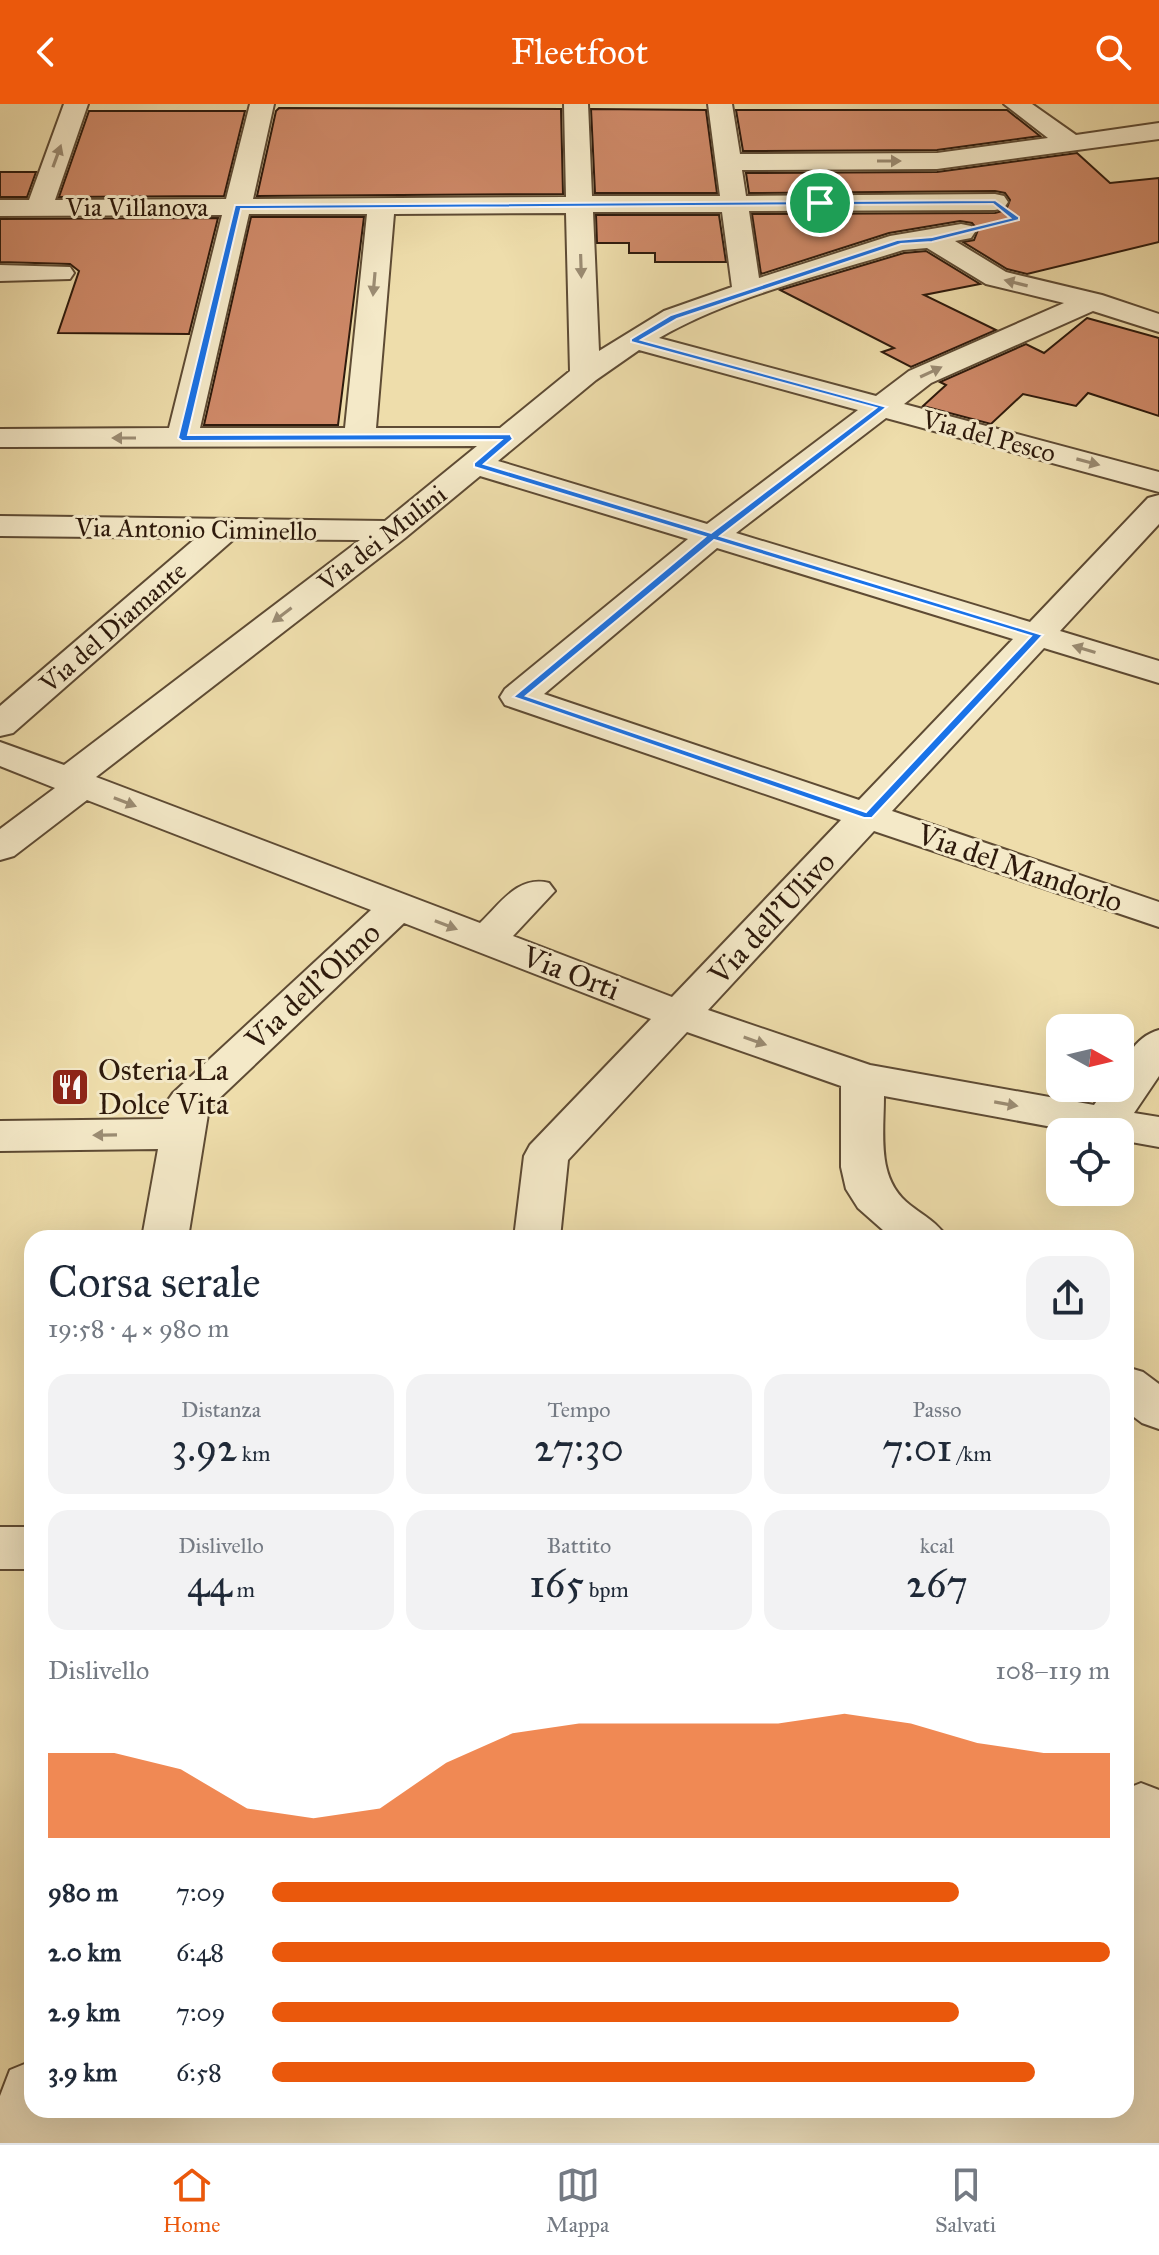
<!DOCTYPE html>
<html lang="it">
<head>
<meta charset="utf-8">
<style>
	:root { --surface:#fff; --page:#f2f2f3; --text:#1f2937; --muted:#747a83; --line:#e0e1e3; --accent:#ea580c }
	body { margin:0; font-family:"IM FELL Great Primer",serif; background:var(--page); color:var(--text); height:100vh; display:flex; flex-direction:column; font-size:30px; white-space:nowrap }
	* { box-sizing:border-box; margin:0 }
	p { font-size:26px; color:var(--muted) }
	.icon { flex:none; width:44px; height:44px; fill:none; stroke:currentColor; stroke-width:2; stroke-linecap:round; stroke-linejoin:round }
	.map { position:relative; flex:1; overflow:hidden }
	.details { position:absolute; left:24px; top:1126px; width:1110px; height:888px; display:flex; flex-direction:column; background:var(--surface); border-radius:24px; box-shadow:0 8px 32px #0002 }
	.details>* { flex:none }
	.needle { width:52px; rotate:98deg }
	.tools { position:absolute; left:1046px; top:910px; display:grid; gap:16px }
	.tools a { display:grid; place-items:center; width:88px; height:88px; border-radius:16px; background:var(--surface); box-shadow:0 8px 32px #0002; font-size:40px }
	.pin { position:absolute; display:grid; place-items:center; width:68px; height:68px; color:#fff; margin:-34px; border:4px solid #fff; border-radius:50%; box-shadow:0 2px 8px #0007 }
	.round { display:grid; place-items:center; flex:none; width:84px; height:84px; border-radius:24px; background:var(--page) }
	.headline { display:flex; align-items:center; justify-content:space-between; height:136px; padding:0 24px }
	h1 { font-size:44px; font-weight:600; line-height:60px }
	.figures { display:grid; grid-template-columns:repeat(3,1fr); gap:12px; height:136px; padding:8px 24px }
	.figures div { display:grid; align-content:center; border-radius:20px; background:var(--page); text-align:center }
	.figures b { font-size:40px; font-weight:600 }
	.figures small { font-size:22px; font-weight:400 }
	.figures p { font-size:22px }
	.chart { height:224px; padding:16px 24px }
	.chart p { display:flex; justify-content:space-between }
	.chart svg { width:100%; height:144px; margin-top:8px; fill:var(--accent); opacity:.7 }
	ul { padding:0 24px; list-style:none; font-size:26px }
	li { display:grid; grid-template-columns:128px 96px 1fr; align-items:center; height:60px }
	li i { height:20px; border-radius:10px; background:var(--accent) }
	header { display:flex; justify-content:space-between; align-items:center; height:104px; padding:0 24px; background:var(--accent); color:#fff; font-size:36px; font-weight:600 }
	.tabs { display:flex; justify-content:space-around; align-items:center; height:112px; border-top:2px solid var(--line); background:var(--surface); font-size:22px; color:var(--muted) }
	.tabs a { display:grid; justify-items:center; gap:4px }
	.tabs .selected { color:var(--accent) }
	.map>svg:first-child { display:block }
	.building { fill:#ce8968; stroke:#2e1a0c; stroke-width:2 }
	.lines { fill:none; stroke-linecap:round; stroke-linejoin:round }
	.minor-casing { stroke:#5e4b34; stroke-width:4 }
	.minor { fill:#f4e9c8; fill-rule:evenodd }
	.oneway { fill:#9b8c73 }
	.route { fill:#1a73e8; stroke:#fff; stroke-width:2; fill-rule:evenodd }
	.labels { text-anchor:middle; stroke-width:6; stroke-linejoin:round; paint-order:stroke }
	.far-street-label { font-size:26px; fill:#2e1a0c; stroke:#f4e9c8 }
	.street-label { font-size:30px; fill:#2e1a0c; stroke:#f4e9c8 }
	.poi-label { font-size:30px; fill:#2e1a0c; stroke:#f4e9c8; text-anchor:start }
</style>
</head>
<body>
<header><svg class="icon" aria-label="back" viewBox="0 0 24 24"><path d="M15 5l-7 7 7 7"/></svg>Fleetfoot<svg class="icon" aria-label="search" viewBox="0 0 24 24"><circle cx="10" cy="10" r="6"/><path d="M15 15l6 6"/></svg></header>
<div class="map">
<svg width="1159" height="2039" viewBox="0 0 1159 2039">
	<rect width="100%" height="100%" fill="#eeddab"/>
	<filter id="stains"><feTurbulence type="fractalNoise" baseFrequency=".0025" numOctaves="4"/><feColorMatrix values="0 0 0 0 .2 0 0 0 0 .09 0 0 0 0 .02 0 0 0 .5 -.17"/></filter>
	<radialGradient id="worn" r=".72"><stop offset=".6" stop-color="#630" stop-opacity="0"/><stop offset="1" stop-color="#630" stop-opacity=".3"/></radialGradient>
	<g class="building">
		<path d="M 279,4 L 561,5 L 563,90 L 257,92 L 276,7 Z"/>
		<path d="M 591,5 L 706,6 L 717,89 L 595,89 Z"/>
		<path d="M 736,6 L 1007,6 L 1040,32 L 937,46 L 743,47 Z"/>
		<path d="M 89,7 L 245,7 L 224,92 L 59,93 Z"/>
		<path d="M 1077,49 L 1110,79 L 1159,74 L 1159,138 L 1027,170 L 1007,165 L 963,138 L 974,136 L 978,126 L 972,119 L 960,117 L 889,129 L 761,170 L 752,110 L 995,109 L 1006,106 L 1010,96 L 1005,89 L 995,87 L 749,89 L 746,69 L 937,68 Z"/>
		<path d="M 0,68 L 36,68 L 27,93 L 0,93 Z"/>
		<path d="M 596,111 L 719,111 L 726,158 L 655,158 L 655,149 L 629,149 L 629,139 L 597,139 Z"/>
		<path d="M 251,113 L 364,113 L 338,321 L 204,321 Z"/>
		<path d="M 218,114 L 189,230 L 58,229 L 79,167 L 70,160 L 0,158 L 0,115 Z"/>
		<path d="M 926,147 L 980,180 L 924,191 L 996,226 L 911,263 L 882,248 L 894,244 L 780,186 L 904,149 Z"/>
		<path d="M 1087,214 L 1159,234 L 1159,312 L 1088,289 L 1076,302 L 1023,290 L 991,320 L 923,302 L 946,281 L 940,278 L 1026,240 L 1044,249 Z"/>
	</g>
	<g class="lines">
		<defs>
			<g id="minor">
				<path d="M 64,0 L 88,0 L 55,96 L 226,95 L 250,0 L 274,0 L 253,95 L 566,93 L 564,0 L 588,0 L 592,92 L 720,92 L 708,0 L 732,0 L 740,50 L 937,49 L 1048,34 L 1004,0 L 1032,0 L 1076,31 L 1159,19 L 1159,35 L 937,65 L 742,66 L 746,92 L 995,90 L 1004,92 L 1008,98 L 1004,104 L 995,106 L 749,107 L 759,174 L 890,132 L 961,120 L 971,122 L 975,128 L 971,134 L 955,137 L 1006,168 L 1102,191 L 1159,210 L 1159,228 L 1093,207 L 931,279 L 904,300 L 1159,368 L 1159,388 L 886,314 L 736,429 L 1030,518 L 1148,394 L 1159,391 L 1159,420 L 1060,527 L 1159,557 L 1159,579 L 1044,544 L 892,707 L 1159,798 L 1159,823 L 874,727 L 708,906 L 870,961 L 1094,1001 L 1106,984 L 1120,984 C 1120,959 1134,933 1159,926 L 1159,972 L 1134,1009 L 1159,1013 L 1159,1043 L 1120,1036 L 1120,1028 L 1079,1028 L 884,992 C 884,1031 876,1075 910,1101 C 924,1112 938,1119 947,1134 L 892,1134 L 858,1104 L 846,1085 L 841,1063 L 841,982 L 687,928 L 568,1056 L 560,1134 L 514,1134 L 524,1052 L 530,1041 L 651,915 L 404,819 L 209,1004 L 188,1134 L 142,1134 L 158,1045 L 0,1047 L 0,1017 L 163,1015 L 166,999 L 173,989 L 371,806 L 87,696 L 14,752 L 0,756 L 0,725 L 55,684 L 0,662 L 0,638 L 64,661 L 360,436 L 234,435 L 13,629 L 0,632 L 0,602 L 196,434 L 0,432 L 0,412 L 385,417 L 477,342 L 0,343 L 0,325 L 169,324 L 222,111 L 0,112 L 0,96 L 29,96 ZM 593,108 L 722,108 L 732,183 L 664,207 L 599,247 ZM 566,109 L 570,267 L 500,324 L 376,324 L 394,110 ZM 249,110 L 367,110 L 345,324 L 200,324 ZM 927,144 L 986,180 L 1064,199 L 909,267 L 876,292 L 659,234 C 731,192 824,171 903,146 ZM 639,246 L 858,306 L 707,420 L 498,357 L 596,276 ZM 480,372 L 688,435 L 505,585 L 500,593 L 505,601 L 841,716 L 672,893 L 513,832 L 555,787 L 549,779 C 518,771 501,799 480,819 L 96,673 L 405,434 ZM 717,444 L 1013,535 L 859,696 L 544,590 Z"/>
				<path d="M 0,161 L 70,163 L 74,169 L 70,175 L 0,177 Z"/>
				<path d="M 1126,1263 L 1143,1268 L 1159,1280 L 1159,1325 L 1142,1319 L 1126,1307 Z"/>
				<rect x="0" y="1423" width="32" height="42"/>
				<path d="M 1141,1679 L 1159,1686 L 1159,2039 L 0,2039 L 0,1992 L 10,1966 L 32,1957 L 32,2006 L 1126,2006 L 1126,1685 Z"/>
			</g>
		</defs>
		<use href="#minor" class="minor-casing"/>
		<use href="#minor" class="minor"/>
	</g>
	<defs><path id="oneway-solid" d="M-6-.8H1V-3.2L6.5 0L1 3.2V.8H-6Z" transform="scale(2)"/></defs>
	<g class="oneway">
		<use href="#oneway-solid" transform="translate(57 52) rotate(-70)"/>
		<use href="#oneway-solid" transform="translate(889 57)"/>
		<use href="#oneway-solid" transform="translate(581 162) rotate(88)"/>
		<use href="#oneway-solid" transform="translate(1016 179) rotate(-166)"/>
		<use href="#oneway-solid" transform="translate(374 180) rotate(95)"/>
		<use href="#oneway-solid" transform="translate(931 268) rotate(-25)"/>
		<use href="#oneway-solid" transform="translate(124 334) rotate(180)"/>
		<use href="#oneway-solid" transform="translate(1088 358) rotate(15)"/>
		<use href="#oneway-solid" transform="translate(282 511) rotate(143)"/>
		<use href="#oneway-solid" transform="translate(1084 545) rotate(-163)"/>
		<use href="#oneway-solid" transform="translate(125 698) rotate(21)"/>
		<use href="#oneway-solid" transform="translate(446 821) rotate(21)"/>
		<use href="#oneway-solid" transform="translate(755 937) rotate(19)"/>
		<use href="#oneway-solid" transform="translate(1006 1000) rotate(10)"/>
		<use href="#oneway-solid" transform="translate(105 1031) rotate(179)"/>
	</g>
	<path class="route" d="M 995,96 L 1019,113 L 1019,116 L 932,138 L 901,140 L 677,215 L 641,236 L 887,303 L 720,432 L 1043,531 L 872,714 L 864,714 L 513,593 L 705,433 L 474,363 L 474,359 L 501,336 L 182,337 L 178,334 L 235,101 ZM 993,100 L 1010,114 L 932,133 L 897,136 L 671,211 L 631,235 L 631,238 L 876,304 L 711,429 L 484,360 L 513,335 L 510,330 L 188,331 L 241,105 ZM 714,436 L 1031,532 L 866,708 L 526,592 Z"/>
	<defs>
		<symbol id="restaurant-square" viewBox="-11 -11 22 22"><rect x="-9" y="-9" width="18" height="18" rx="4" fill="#8f2418" stroke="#f4e9c8"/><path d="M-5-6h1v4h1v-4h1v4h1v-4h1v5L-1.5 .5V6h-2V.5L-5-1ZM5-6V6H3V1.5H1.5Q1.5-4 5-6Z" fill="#fff"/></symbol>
	</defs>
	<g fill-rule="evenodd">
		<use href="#restaurant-square" x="48" y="961" width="44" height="44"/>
	</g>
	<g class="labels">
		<g class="far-street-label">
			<text x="137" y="112">Via Villanova</text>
			<text transform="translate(989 332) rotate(15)" y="9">Via del Pesco</text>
			<text transform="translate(196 425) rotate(1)" y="9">Via Antonio Ciminello</text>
			<text transform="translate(382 434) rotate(-38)" y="9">Via dei Mulini</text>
			<text transform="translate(113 523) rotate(-41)" y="9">Via del Diamante</text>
		</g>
		<g class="street-label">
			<text transform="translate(1020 764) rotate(19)" y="10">Via del Mandorlo</text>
			<text transform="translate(772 814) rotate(-47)" y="10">Via dell'Ulivo</text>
			<text transform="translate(571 869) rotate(21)" y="10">Via Orti</text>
			<text transform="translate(313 882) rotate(-43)" y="10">Via dell'Olmo</text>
		</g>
		<g class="poi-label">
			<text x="98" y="976">Osteria La<tspan x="98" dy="34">Dolce Vita</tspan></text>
		</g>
	</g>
	<rect width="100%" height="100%" filter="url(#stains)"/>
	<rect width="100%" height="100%" fill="url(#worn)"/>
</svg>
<div class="tools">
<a><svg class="needle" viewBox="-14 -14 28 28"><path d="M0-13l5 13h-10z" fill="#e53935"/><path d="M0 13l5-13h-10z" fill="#747a83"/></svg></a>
<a><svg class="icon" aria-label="locate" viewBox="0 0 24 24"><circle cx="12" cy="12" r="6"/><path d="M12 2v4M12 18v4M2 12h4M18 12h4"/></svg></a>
</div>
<div class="pin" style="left:820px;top:99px;background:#1e9e55"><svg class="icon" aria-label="arrive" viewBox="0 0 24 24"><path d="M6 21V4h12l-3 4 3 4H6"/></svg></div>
<section class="details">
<div class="headline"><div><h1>Corsa serale</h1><p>19:58 · 4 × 980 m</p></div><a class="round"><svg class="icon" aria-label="share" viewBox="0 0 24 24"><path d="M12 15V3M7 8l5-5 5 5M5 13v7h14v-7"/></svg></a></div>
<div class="figures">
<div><p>Distanza</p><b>3.92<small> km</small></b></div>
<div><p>Tempo</p><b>27:30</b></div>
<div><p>Passo</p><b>7:01<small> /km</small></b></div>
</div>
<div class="figures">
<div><p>Dislivello</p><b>44<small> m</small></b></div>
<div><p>Battito</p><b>165<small> bpm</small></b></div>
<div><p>kcal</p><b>267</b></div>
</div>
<div class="chart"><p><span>Dislivello</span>108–119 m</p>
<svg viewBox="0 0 160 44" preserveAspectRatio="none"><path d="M0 44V18L10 18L20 23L30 35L40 38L50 35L60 21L70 12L80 9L90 9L100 9L110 9L120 6L130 9L140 15L150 18L160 18V44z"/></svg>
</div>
<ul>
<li><b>980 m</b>7:09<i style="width:82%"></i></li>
<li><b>2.0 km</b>6:48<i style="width:100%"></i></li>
<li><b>2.9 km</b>7:09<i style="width:82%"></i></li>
<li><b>3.9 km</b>6:58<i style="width:91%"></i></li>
</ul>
</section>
</div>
<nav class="tabs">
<a class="selected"><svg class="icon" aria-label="home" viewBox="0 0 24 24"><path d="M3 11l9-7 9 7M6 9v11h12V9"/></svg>Home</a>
<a><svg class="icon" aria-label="map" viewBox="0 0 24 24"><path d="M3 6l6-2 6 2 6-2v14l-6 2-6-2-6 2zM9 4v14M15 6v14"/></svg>Mappa</a>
<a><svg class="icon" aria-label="saved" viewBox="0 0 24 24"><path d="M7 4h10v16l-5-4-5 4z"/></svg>Salvati</a>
</nav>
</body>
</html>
